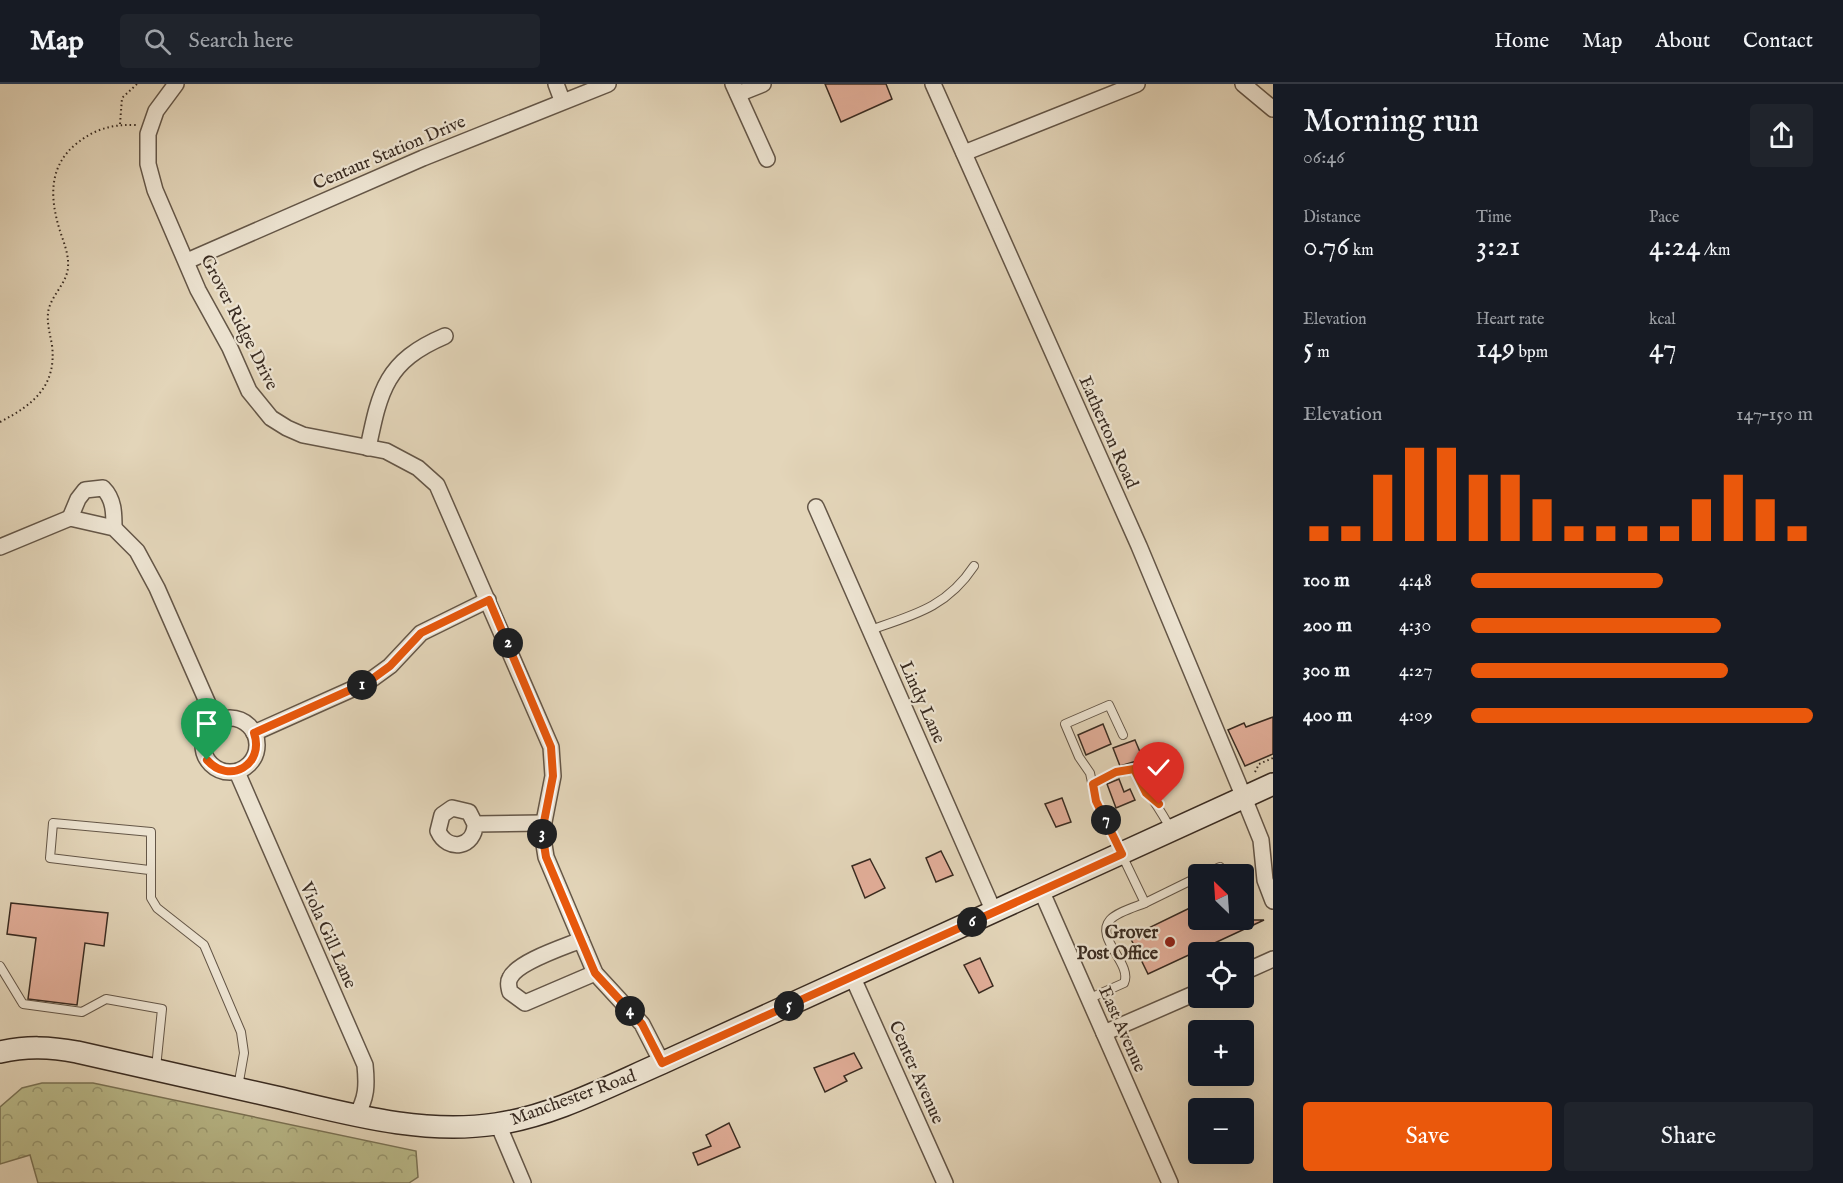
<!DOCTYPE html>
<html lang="en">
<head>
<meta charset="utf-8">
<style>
	:root { --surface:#171b24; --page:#20242c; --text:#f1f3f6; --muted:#9ea1a6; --line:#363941; --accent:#ea580c }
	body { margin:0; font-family:"IM FELL English",serif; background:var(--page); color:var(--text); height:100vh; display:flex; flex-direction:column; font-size:22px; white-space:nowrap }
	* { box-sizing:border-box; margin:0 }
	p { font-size:20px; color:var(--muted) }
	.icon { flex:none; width:33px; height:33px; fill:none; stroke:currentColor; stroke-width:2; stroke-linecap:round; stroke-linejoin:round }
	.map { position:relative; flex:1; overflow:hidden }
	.side { display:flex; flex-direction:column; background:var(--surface); width:570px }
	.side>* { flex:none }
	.needle { width:39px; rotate:335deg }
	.controls { position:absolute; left:1188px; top:780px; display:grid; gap:12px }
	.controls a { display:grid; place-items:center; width:66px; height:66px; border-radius:6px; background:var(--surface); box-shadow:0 6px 24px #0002; font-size:30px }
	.pin { position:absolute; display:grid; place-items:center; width:51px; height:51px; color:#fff; margin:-62px -26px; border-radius:50% 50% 50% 0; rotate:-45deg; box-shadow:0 0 6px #0007 }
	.pin .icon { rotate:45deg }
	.km { position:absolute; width:30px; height:30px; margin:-15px; border-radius:50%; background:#222; color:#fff; font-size:16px; line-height:30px; text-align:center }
	.round { display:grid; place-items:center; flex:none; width:63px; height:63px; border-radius:6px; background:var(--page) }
	.head { display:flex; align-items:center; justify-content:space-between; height:102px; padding:0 30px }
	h1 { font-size:33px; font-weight:600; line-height:45px }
	.figures { display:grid; grid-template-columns:repeat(3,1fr); gap:9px; height:102px; padding:6px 30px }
	.figures div { display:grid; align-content:center }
	.figures b { font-size:30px; font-weight:600 }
	.figures small { font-size:16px; font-weight:400 }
	.figures p { font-size:16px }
	.chart { height:168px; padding:12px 30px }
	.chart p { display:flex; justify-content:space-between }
	.chart svg { width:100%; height:108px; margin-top:6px; stroke:var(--accent); stroke-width:6 }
	.primary-button { display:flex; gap:12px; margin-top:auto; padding:12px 30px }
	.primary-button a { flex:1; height:69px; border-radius:6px; background:var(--accent); color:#fff; font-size:24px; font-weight:600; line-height:69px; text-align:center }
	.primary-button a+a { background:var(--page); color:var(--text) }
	ul { padding:0 30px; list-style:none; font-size:20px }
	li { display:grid; grid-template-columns:96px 72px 1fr; align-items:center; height:45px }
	li i { height:15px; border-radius:8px; background:var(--accent) }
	header { display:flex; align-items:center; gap:36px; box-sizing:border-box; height:84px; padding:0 30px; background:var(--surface); border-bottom:2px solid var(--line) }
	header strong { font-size:28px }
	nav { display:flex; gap:33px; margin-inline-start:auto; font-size:21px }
	.search { width:420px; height:54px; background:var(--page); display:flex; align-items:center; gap:15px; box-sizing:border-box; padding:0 21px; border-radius:6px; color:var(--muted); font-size:22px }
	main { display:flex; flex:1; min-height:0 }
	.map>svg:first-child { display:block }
	.forest { fill:url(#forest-crowns); stroke:#7a7356; stroke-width:1.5 }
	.building { fill:#e2ae99; stroke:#392b21; stroke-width:1.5 }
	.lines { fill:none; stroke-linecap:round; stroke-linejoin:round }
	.lane-casing { stroke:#645647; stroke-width:10 }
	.street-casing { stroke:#645647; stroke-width:18 }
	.secondary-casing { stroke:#392b21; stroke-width:24 }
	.path { stroke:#392b21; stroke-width:2; stroke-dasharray:1.5 3; stroke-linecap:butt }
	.lane { stroke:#ede4d2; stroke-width:8 }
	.street { stroke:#ede4d2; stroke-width:15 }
	.secondary { stroke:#ede4d2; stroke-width:21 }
	.route-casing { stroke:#fff; stroke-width:12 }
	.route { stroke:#ea580c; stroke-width:8 }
	.poi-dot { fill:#8f2418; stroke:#ede4d2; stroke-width:2 }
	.labels { text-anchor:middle; stroke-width:4.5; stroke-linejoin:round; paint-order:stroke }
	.street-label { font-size:18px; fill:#392b21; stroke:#ede4d2 }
	.poi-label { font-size:18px; font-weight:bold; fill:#392b21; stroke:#ede4d2; text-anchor:end }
</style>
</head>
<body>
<header>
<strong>Map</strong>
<div class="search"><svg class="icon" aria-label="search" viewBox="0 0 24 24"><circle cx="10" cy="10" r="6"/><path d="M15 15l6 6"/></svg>Search here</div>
<nav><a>Home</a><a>Map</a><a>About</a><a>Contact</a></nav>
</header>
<main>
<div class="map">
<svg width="1273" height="1099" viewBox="0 0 1273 1099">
	<defs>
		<pattern id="forest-crowns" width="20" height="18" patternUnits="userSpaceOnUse" patternTransform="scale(1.5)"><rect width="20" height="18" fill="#babb8b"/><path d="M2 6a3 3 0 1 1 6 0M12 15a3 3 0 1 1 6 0" fill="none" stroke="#989871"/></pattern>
	</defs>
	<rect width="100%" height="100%" fill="#e3d5b9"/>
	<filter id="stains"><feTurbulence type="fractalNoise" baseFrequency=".00333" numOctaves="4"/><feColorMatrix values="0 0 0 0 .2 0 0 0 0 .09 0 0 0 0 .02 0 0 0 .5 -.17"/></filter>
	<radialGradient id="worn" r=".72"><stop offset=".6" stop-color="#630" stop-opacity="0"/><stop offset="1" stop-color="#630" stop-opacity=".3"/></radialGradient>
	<path class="forest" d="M 42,999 L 93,999 L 416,1067 L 418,1093 L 409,1099 L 38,1099 L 30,1071 L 0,1080 L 0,1023 L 22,1004 Z"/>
	<g class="building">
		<path d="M 825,0 L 886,0 L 892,15 L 841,38 Z"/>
		<path d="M 1273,633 L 1273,670 L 1245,682 L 1228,646 L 1244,639 L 1246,643 Z"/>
		<path d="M 1103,640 L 1111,660 L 1086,671 L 1078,651 Z"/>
		<path d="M 1135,656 L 1143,675 L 1120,682 L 1113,664 Z"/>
		<path d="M 1119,695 L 1124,708 L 1130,705 L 1135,716 L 1116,724 L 1107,700 Z"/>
		<path d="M 1062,714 L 1071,738 L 1056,743 L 1045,720 Z"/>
		<path d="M 941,767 L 953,791 L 936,798 L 926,774 Z"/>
		<path d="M 870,775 L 885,804 L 865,814 L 852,782 Z"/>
		<path d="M 11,819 L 108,829 L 104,862 L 85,859 L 77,921 L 28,915 L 36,854 L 7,850 Z"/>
		<path d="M 1198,820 L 1198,836 L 1264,836 L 1148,890 L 1130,853 Z"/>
		<path d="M 980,874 L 993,902 L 979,909 L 964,881 Z"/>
		<path d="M 854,969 L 862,984 L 844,992 L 847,997 L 825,1008 L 814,984 Z"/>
		<path d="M 729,1039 L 740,1063 L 698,1081 L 693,1069 L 711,1062 L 706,1051 Z"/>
	</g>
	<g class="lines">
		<defs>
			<g id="lane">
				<path d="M 870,546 C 914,531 947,523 974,482"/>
				<path d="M 1123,651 L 1109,621 L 1065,640 L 1079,673 L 1090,689 L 1096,717 L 1145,819 L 1198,793"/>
				<path d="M 1093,700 L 1116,689 L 1134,685 C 1145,707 1160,723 1171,746"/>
				<path d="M 149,786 L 50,774 L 53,739 L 151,748 L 151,814 L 157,824 L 204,861 L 241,948 L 244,969 L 238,1003"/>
				<path d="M 1204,790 L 1220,783"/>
				<path d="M 0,882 L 23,920 L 82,928 L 106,915 L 162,925 L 156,984"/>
				<path d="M 1088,915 L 1124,899 C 1133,880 1094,854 1110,836 C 1117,828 1135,823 1145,819"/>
			</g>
			<g id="street">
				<path d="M 176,0 L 156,27 L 148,50 L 148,80 L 155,106 L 198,206 L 230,264 L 249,307 L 271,334 L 287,344 L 303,351 L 386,367 L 418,384 L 437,401 L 551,663 L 553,692 L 542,748 L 546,773 L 595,889 L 642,940 L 662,979"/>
				<path d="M 556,0 L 562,16"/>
				<path d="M 733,0 L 767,75"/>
				<path d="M 933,0 L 1139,462 L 1238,699 L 1261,756 L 1265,796 L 1273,817"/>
				<path d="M 1243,0 L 1273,25"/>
				<path d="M 738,10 L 763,0"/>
				<path d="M 964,69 L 1137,0"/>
				<path d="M 187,177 L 423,74 L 608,0"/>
				<path d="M 368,364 C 380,306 386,277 445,252"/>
				<path d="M 816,423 L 994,828"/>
				<path d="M 70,434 L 78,415 L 85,406 L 103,404 C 114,415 114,429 114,444"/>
				<path d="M 0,463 L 70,434 L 114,444 L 137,467 L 157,504 L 216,638"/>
				<circle cx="230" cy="661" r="27"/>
				<path d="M 254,649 L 368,598 L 390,582 L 421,549 L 488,516"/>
				<path d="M 237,688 L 365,981 C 367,1001 367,1014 356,1032"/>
				<path d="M 475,740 L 469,728 L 452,724 L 442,731 L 438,747 C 448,769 475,763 475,740 L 543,739"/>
				<path d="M 1041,806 L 1170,1099"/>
				<path d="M 581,856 C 564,863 517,878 510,894 C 507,899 509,903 510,908 L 525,919 L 595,889"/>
				<path d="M 1244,888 L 1273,875"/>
				<path d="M 853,894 L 945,1099"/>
				<path d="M 1104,949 L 1198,908"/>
				<path d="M 498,1040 L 523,1099"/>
			</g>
			<path id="secondary" d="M 0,968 C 27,962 50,963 77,968 C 143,983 210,998 276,1013 C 349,1030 421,1051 496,1040 C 553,1032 609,1002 662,979 L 1273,700"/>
		</defs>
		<use href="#lane" class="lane-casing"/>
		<use href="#street" class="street-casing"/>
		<use href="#secondary" class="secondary-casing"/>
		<g class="path">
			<path d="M 120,40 L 122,14 L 137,0"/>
			<path d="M 0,338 C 33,321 57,302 52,261 C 50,250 47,240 48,229 C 50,212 67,200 68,183 C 69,171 64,159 60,147 C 50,115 48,83 76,60 C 94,45 113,40 136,41"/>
			<path d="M 1255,688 L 1259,680 L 1273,674"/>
		</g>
		<use href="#lane" class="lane"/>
		<use href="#street" class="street"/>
		<use href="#secondary" class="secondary"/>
	</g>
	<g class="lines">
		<defs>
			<path id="route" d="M 207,676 C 229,701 265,681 254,649 L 368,598 L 390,582 L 421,549 L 489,516 L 551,663 L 553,692 L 542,748 L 546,773 L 595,889 L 642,940 L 662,979 L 1122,770 L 1096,717 L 1093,700 L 1116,688 L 1134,685 L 1146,709 L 1159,720"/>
		</defs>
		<use href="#route" class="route-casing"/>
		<use href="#route" class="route"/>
	</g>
	<circle class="poi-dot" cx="1170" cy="858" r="6"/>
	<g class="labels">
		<g class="street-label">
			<text transform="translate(389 68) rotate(-23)" y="6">Centaur Station Drive</text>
			<text transform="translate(240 238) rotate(63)" y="6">Grover Ridge Drive</text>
			<text transform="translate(1109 348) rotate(66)" y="6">Eatherton Road</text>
			<text transform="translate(923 618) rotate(66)" y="6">Lindy Lane</text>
			<text transform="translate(329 851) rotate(66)" y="6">Viola Gill Lane</text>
			<text transform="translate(1123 945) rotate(66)" y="6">East Avenue</text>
			<text transform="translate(917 988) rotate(66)" y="6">Center Avenue</text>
			<text transform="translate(573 1013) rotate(-20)" y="6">Manchester Road</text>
		</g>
		<g class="poi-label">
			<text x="1158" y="854">Grover<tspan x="1158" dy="21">Post Office</tspan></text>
		</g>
	</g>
	<rect width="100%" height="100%" filter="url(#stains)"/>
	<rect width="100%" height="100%" fill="url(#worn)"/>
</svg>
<div class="controls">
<a><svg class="needle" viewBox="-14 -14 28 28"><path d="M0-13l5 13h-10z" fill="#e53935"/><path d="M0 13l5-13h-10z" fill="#9ea1a6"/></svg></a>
<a><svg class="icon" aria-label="locate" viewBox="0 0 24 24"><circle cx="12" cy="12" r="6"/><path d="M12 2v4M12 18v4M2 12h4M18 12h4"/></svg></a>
<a>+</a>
<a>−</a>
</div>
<div class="pin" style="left:207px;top:676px;background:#1e9e55"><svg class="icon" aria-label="arrive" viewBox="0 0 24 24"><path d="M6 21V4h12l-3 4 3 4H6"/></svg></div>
<div class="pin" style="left:1159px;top:720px;background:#d93025"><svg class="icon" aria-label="check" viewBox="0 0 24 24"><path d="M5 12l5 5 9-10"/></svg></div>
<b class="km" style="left:362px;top:601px">1</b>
<b class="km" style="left:508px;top:559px">2</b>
<b class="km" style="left:542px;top:750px">3</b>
<b class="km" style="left:630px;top:927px">4</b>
<b class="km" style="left:789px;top:922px">5</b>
<b class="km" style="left:972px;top:838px">6</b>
<b class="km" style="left:1106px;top:736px">7</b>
</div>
<section class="side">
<div class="head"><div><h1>Morning run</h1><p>06:46</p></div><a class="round"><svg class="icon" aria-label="share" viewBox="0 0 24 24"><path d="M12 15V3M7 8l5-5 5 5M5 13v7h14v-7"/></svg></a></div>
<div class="figures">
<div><p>Distance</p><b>0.76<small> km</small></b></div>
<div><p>Time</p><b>3:21</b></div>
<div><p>Pace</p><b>4:24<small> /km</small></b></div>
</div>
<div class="figures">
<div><p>Elevation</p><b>5<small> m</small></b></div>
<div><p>Heart rate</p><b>149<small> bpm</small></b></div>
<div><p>kcal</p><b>47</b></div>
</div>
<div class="chart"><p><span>Elevation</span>147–150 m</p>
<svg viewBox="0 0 160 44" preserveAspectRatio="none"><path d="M5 44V38M15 44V38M25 44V17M35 44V6M45 44V6M55 44V17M65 44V17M75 44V27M85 44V38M95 44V38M105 44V38M115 44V38M125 44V27M135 44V17M145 44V27M155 44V38"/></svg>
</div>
<ul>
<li><b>100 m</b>4:48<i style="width:56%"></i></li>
<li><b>200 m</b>4:30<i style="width:73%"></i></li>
<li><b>300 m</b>4:27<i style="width:75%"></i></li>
<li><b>400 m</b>4:09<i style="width:100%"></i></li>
</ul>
<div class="primary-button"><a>Save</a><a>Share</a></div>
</section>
</main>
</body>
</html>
